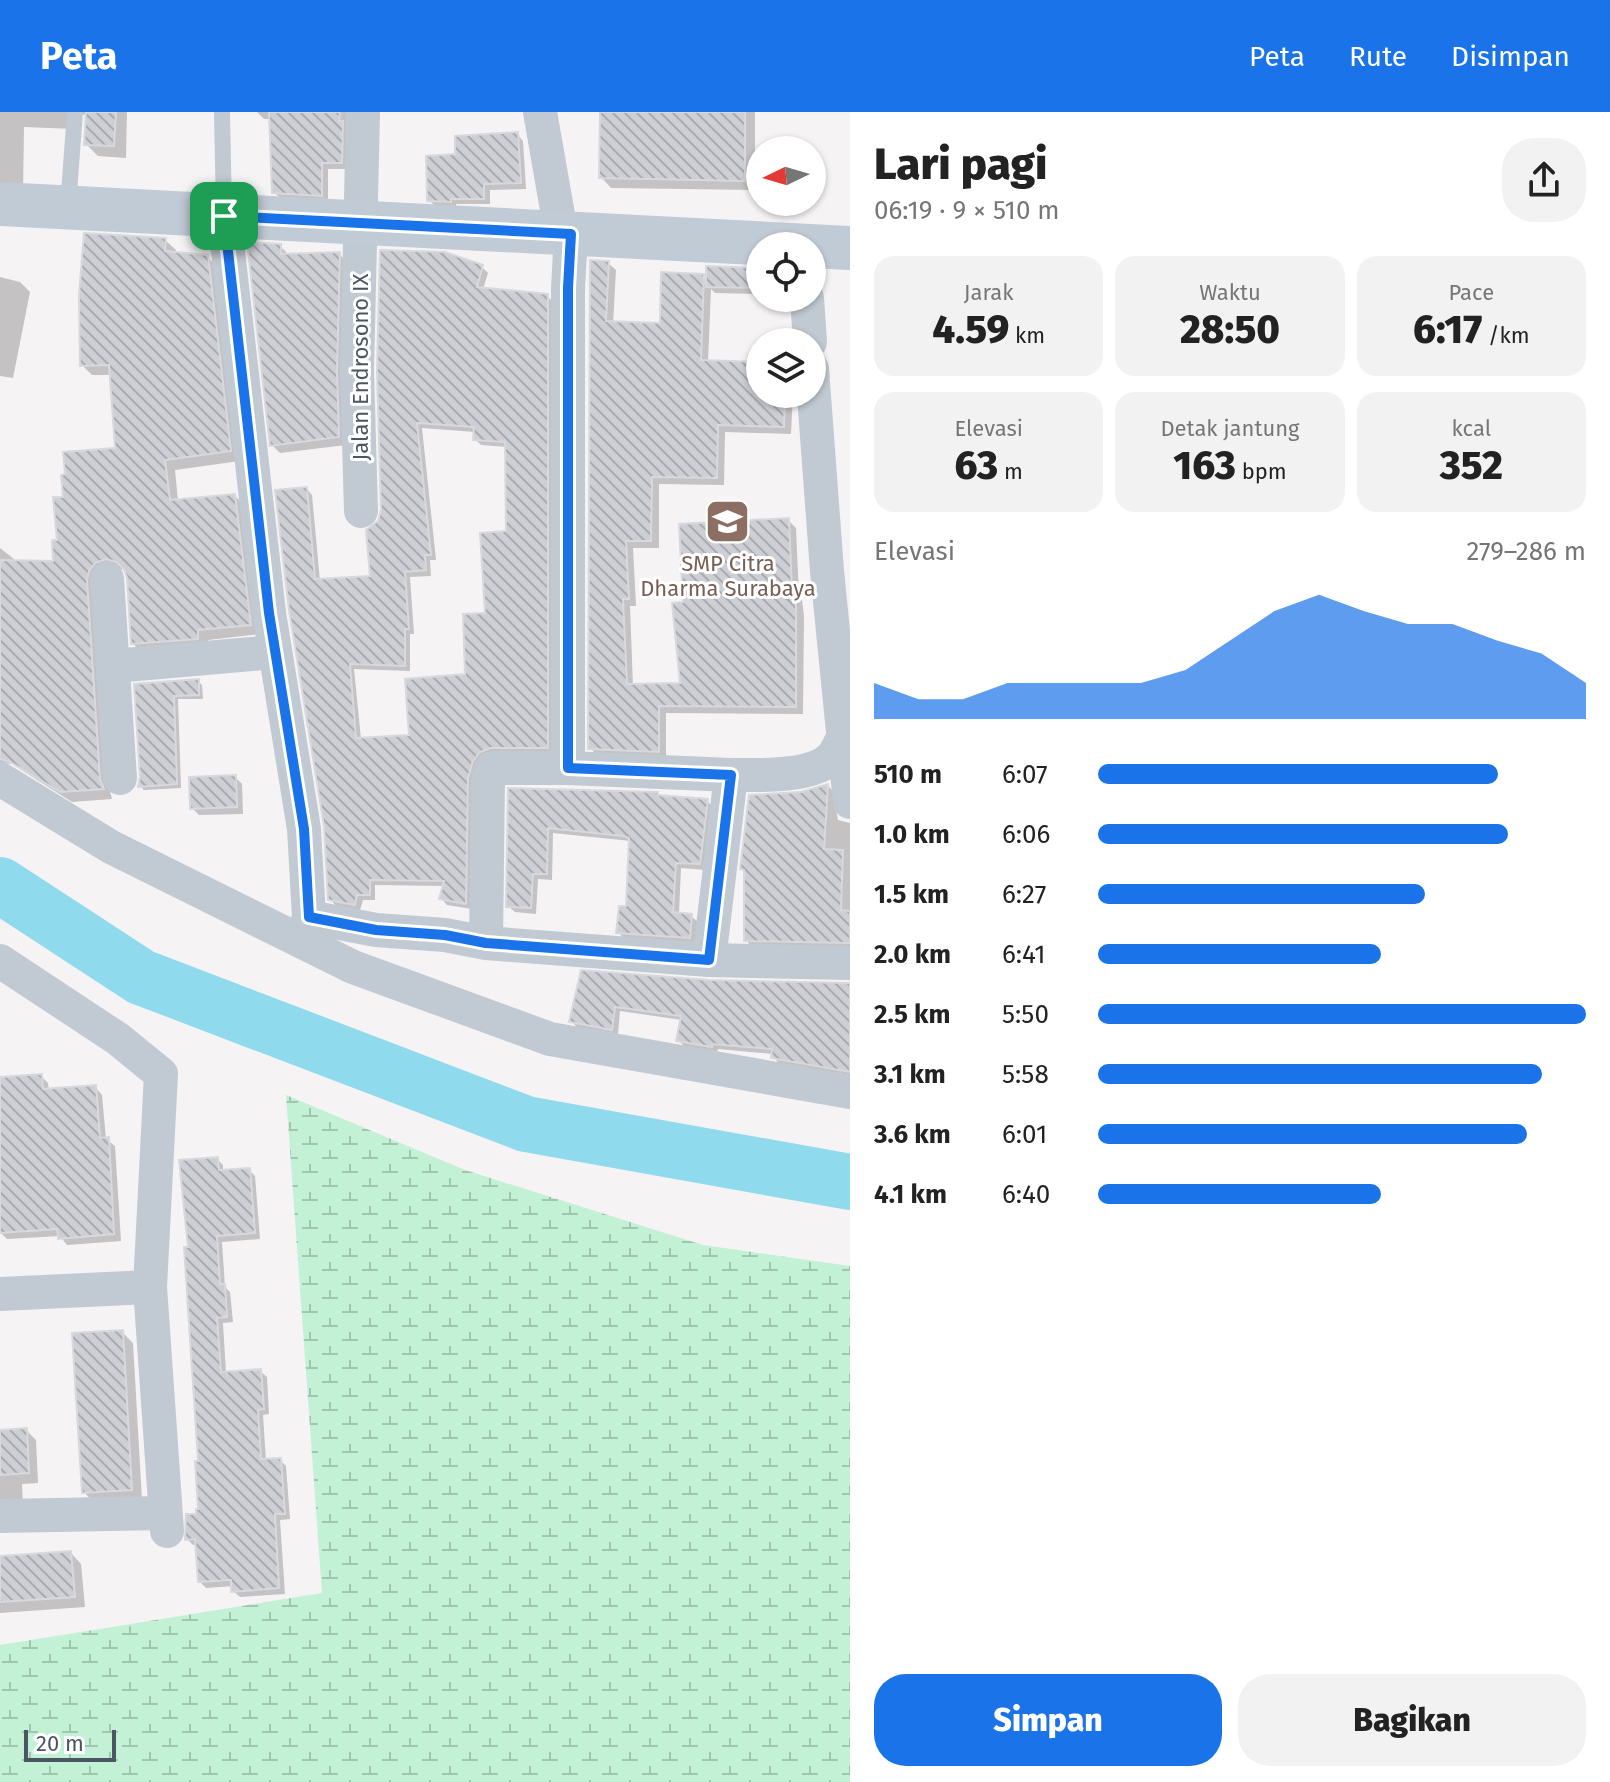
<!DOCTYPE html>
<html lang="id">
<head>
<meta charset="utf-8">
<style>
	:root { --surface:#fff; --page:#f2f2f2; --text:#222; --muted:#767676; --accent:#1a73e8 }
	body { margin:0; font-family:"Fira Sans",sans-serif; background:var(--page); color:var(--text); height:100vh; display:flex; flex-direction:column; font-size:30px; white-space:nowrap }
	* { box-sizing:border-box; margin:0 }
	p { font-size:26px; color:var(--muted) }
	.icon { flex:none; width:44px; height:44px; fill:none; stroke:currentColor; stroke-width:2; stroke-linecap:round; stroke-linejoin:round }
	.map { position:relative; flex:1; overflow:hidden }
	.sheet { display:flex; flex-direction:column; background:var(--surface); width:760px }
	.sheet>* { flex:none }
	.needle { width:52px; rotate:265deg }
	.buttons { position:absolute; left:746px; top:24px; display:grid; gap:16px }
	.buttons a { display:grid; place-items:center; width:80px; height:80px; border-radius:50%; background:var(--surface); box-shadow:0 2px 6px #0004; font-size:40px }
	.scale { position:absolute; left:24px; bottom:20px; width:92px; box-sizing:border-box; padding-left:8px; border:4px solid #4a5661; border-top:0; font-size:22px; line-height:28px; white-space:nowrap; color:#4a5661; -webkit-text-stroke:6px #fff; paint-order:stroke }
	.pin { position:absolute; display:grid; place-items:center; width:68px; height:68px; color:#fff; margin:-34px; border-radius:16px; box-shadow:0 4px 12px #0006 }
	.round { display:grid; place-items:center; flex:none; width:84px; height:84px; border-radius:32px; background:var(--page) }
	.head { display:flex; align-items:center; justify-content:space-between; height:136px; padding:0 24px }
	h1 { font-size:44px; font-weight:800; line-height:60px }
	.figures { display:grid; grid-template-columns:repeat(3,1fr); gap:12px; height:136px; padding:8px 24px }
	.figures div { display:grid; align-content:center; border-radius:20px; background:var(--page); text-align:center }
	.figures b { font-size:40px; font-weight:800 }
	.figures small { font-size:22px; font-weight:400 }
	.figures p { font-size:22px }
	.chart { height:224px; padding:16px 24px }
	.chart p { display:flex; justify-content:space-between }
	.chart svg { width:100%; height:144px; margin-top:8px; fill:var(--accent); opacity:.7 }
	.cta { display:flex; gap:16px; margin-top:auto; padding:16px 24px }
	.cta a { flex:1; height:92px; border-radius:32px; background:var(--accent); color:#fff; font-size:32px; font-weight:800; line-height:92px; text-align:center }
	.cta a+a { background:var(--page); color:var(--text) }
	ul { padding:0 24px; list-style:none; font-size:26px }
	li { display:grid; grid-template-columns:128px 96px 1fr; align-items:center; height:60px }
	li i { height:20px; border-radius:10px; background:var(--accent) }
	header { display:flex; align-items:center; gap:48px; box-sizing:border-box; height:112px; padding:0 40px; background:var(--accent); color:#fff }
	header strong { font-size:38px }
	nav { display:flex; gap:44px; margin-inline-start:auto; font-size:28px }
	main { display:flex; flex:1; min-height:0 }
	.map>svg:first-child { display:block }
	.wetland { fill:url(#wetland-marsh) }
	.shadow { fill:#0003; fill-rule:evenodd }
	.lines { fill:none; stroke-linecap:round; stroke-linejoin:round }
	.river { stroke:#90daee; stroke-width:56 }
	.building { fill:url(#building-back-hatch); stroke:#d7d9de; stroke-width:2; fill-rule:evenodd }
	.lane { stroke:#c1cad2; stroke-width:16 }
	.street { stroke:#c1cad2; stroke-width:34 }
	.secondary { stroke:#c1cbd6; stroke-width:44 }
	.route-casing { stroke:#fff; stroke-width:16 }
	.route { stroke:#1a73e8; stroke-width:10 }
	.labels { text-anchor:middle; stroke-width:6; stroke-linejoin:round; paint-order:stroke }
	.street-label { font-size:22px; fill:#4a5661; stroke:#fff }
	.education-label { font-size:22px; fill:#785e54; stroke:#fff }
</style>
</head>
<body>
<header>
<strong>Peta</strong>
<nav><a>Peta</a><a>Rute</a><a>Disimpan</a></nav>
</header>
<main>
<div class="map">
<svg width="850" height="1670" viewBox="0 0 850 1670">
	<defs>
		<pattern id="wetland-marsh" width="20" height="14" patternUnits="userSpaceOnUse" patternTransform="scale(2)"><rect width="20" height="14" fill="#c3f1d5"/><path d="M1 5h8M5 5V1M11 12h8M15 12V8" fill="none" stroke="#a0c6b0"/></pattern>
		<pattern id="building-back-hatch" width="6" height="6" patternUnits="userSpaceOnUse" patternTransform="scale(2)"><rect width="6" height="6" fill="#cdcfd5"/><path d="M-1 5l2 2M0 0l6 6M5-1l2 2" fill="none" stroke="#a8abb0"/></pattern>
	</defs>
	<rect width="100%" height="100%" fill="#f5f3f3"/>
	<path class="wetland" d="M 286,983 L 465,1058 L 703,1133 L 850,1154 L 850,1670 L 0,1670 L 0,1533 L 322,1481 Z"/>
	<g class="shadow">
		<path d="M 0,0 L 127,0 L 126,46 L 98,44 L 86,32 L 88,1 L 78,5 L 75,17 L 24,15 L 23,79 L 0,80 Z"/>
		<path d="M 257,0 L 347,0 L 348,57 L 328,57 L 328,90 L 281,87 L 274,80 L 271,7 L 264,7 Z"/>
		<path d="M 602,0 L 755,0 L 755,78 L 611,76 L 601,65 Z"/>
		<path d="M 517,22 L 523,29 L 526,77 L 490,78 L 490,92 L 456,92 L 456,96 L 436,95 L 429,88 Z"/>
		<path d="M 165,128 L 176,138 L 175,142 L 207,145 L 218,155 L 240,349 L 175,358 L 178,389 L 235,384 L 245,394 L 260,522 L 208,528 L 208,536 L 144,542 L 133,532 L 127,459 L 118,456 L 96,480 L 110,679 L 112,687 L 72,690 L 12,652 L 0,651 L 0,436 L 14,447 L 15,451 L 55,451 L 65,386 L 117,338 L 111,263 L 92,263 L 82,253 Z"/>
		<path d="M 280,134 L 288,142 L 339,142 L 347,150 L 346,333 L 280,341 L 272,333 Z"/>
		<path d="M 608,151 L 616,158 L 613,212 L 661,213 L 703,164 L 708,169 L 760,158 L 760,182 L 715,181 L 711,177 L 708,250 L 760,252 L 760,282 L 793,282 L 791,322 L 725,320 L 724,373 L 659,372 L 659,436 L 633,436 L 636,494 L 630,494 L 633,574 L 682,573 L 685,491 L 788,408 L 796,416 L 799,485 L 802,488 L 804,504 L 803,602 L 666,601 L 666,647 L 598,644 L 590,636 Z"/>
		<path d="M 482,155 L 488,161 L 483,177 L 547,184 L 553,190 L 553,641 L 498,641 L 472,797 L 447,793 L 442,787 L 445,774 L 375,773 L 375,788 L 363,788 L 360,798 L 336,794 L 330,787 L 307,377 L 312,383 L 320,469 L 372,466 L 383,399 L 379,259 ZM 422,316 L 475,320 L 475,327 L 481,333 L 507,335 L 508,421 L 467,563 L 411,625 L 361,627 L 354,557 L 410,559 L 410,522 L 414,522 L 410,465 L 431,464 L 430,448 L 436,448 Z"/>
		<path d="M 0,165 L 20,170 L 30,180 L 13,266 L 0,264 Z"/>
		<path d="M 198,569 L 202,573 L 203,587 L 178,587 L 181,676 L 144,678 L 140,674 L 142,665 L 136,574 Z"/>
		<path d="M 235,665 L 242,672 L 243,702 L 199,703 L 192,696 Z"/>
		<path d="M 828,674 L 833,679 L 838,708 L 850,711 L 850,836 L 751,834 L 746,828 L 746,760 L 742,757 L 802,682 Z"/>
		<path d="M 510,678 L 658,682 L 660,685 L 707,689 L 713,695 L 706,758 L 681,756 L 679,802 L 691,804 L 698,810 L 695,832 L 624,826 L 618,820 L 627,797 L 631,729 L 553,721 L 552,768 L 538,767 L 536,802 L 515,800 L 508,794 Z"/>
		<path d="M 583,860 L 708,870 L 850,873 L 850,963 L 778,951 L 773,942 L 718,937 L 717,940 L 684,934 L 678,928 L 682,908 L 620,899 L 618,922 L 577,915 L 571,909 Z"/>
		<path d="M 41,964 L 48,971 L 49,979 L 95,975 L 102,983 L 106,1027 L 115,1034 L 121,1129 L 67,1133 L 60,1124 L 7,1127 L 0,1120 L 0,967 Z"/>
		<path d="M 217,1047 L 223,1053 L 223,1060 L 249,1058 L 255,1064 L 260,1127 L 222,1130 L 225,1175 L 230,1180 L 233,1210 L 223,1211 L 226,1261 L 260,1259 L 267,1265 L 269,1302 L 263,1303 L 266,1349 L 280,1348 L 286,1354 L 290,1407 L 280,1408 L 285,1482 L 240,1485 L 233,1479 L 233,1474 L 206,1476 L 200,1470 L 197,1432 L 193,1433 L 187,1427 L 201,1399 L 190,1136 Z"/>
		<path d="M 122,1220 L 133,1231 L 142,1388 L 94,1391 L 84,1380 Z"/>
		<path d="M 26,1318 L 36,1328 L 38,1371 L 22,1372 L 23,1393 L 0,1398 L 0,1320 Z"/>
		<path d="M 71,1441 L 81,1452 L 85,1495 L 0,1501 L 0,1446 Z"/>
	</g>
	<g class="lines">
		<path class="river" d="M 0,773 L 141,865 L 526,1012 L 850,1070"/>
	</g>
	<g class="building">
		<path d="M 86,0 L 116,0 L 114,34 L 84,33 Z"/>
		<path d="M 269,0 L 340,0 L 339,9 L 343,9 L 342,51 L 322,51 L 322,84 L 272,81 Z"/>
		<path d="M 600,0 L 745,0 L 745,69 L 599,66 Z"/>
		<path d="M 518,20 L 521,71 L 484,72 L 484,87 L 451,87 L 451,90 L 427,89 L 426,44 L 455,42 L 455,24 Z"/>
		<path d="M 84,121 L 166,126 L 165,139 L 208,143 L 231,339 L 165,348 L 170,388 L 235,382 L 251,513 L 198,518 L 198,527 L 131,532 L 127,466 L 124,457 L 116,450 L 106,447 L 95,451 L 89,459 L 87,468 L 100,667 L 104,677 L 60,680 L 10,650 L 0,647 L 0,448 L 53,449 L 52,428 L 57,428 L 53,385 L 63,385 L 61,363 L 65,362 L 63,340 L 115,336 L 109,253 L 80,254 L 79,183 Z"/>
		<path d="M 247,130 L 281,132 L 281,142 L 340,140 L 337,259 L 339,325 L 270,334 Z"/>
		<path d="M 380,138 L 445,140 L 483,153 L 477,175 L 548,182 L 548,636 L 491,636 L 480,640 L 473,649 L 468,666 L 466,792 L 439,787 L 444,769 L 370,768 L 370,783 L 357,783 L 355,793 L 328,788 L 324,714 L 289,498 L 275,378 L 307,375 L 315,467 L 370,464 L 366,418 L 378,409 L 381,398 L 377,259 ZM 417,311 L 474,315 L 473,328 L 505,330 L 506,419 L 480,421 L 485,501 L 463,502 L 465,562 L 405,567 L 409,623 L 356,626 L 350,552 L 405,554 L 405,517 L 409,517 L 405,460 L 426,458 L 425,443 L 431,443 Z"/>
		<path d="M 590,148 L 609,149 L 606,209 L 660,211 L 661,160 L 704,162 L 701,248 L 760,250 L 760,282 L 785,282 L 784,315 L 718,313 L 717,366 L 652,365 L 651,429 L 626,429 L 629,487 L 623,487 L 627,572 L 680,571 L 672,491 L 683,490 L 679,412 L 789,406 L 792,478 L 795,478 L 796,495 L 796,595 L 659,594 L 659,640 L 588,637 Z"/>
		<path d="M 706,154 L 760,156 L 760,176 L 706,175 Z"/>
		<path d="M 199,567 L 199,583 L 174,584 L 177,672 L 138,675 L 140,665 L 134,572 Z"/>
		<path d="M 236,663 L 237,695 L 190,697 L 189,665 Z"/>
		<path d="M 828,672 L 824,737 L 843,738 L 841,798 L 850,799 L 850,831 L 744,829 L 744,758 L 740,757 L 749,683 L 801,680 Z"/>
		<path d="M 508,676 L 658,680 L 658,683 L 708,687 L 700,752 L 676,751 L 673,800 L 692,802 L 690,826 L 616,821 L 619,794 L 626,794 L 629,726 L 623,724 L 548,716 L 547,762 L 533,762 L 531,796 L 506,795 Z"/>
		<path d="M 581,858 L 709,868 L 850,871 L 850,960 L 771,946 L 772,937 L 712,932 L 712,935 L 676,929 L 681,904 L 615,895 L 612,918 L 569,910 Z"/>
		<path d="M 42,962 L 43,977 L 96,973 L 100,1026 L 109,1025 L 114,1122 L 58,1127 L 57,1117 L 0,1121 L 0,965 Z"/>
		<path d="M 218,1045 L 219,1058 L 250,1056 L 255,1121 L 217,1124 L 220,1172 L 225,1172 L 227,1205 L 217,1206 L 221,1260 L 261,1257 L 264,1297 L 258,1298 L 261,1347 L 281,1346 L 285,1402 L 275,1402 L 279,1476 L 231,1480 L 231,1468 L 198,1470 L 195,1427 L 185,1428 L 186,1402 L 196,1402 L 196,1397 L 198,1397 L 195,1349 L 198,1349 L 184,1135 L 188,1135 L 179,1048 Z"/>
		<path d="M 123,1218 L 132,1378 L 82,1381 L 72,1221 Z"/>
		<path d="M 27,1316 L 29,1361 L 0,1363 L 0,1318 Z"/>
		<path d="M 71,1439 L 75,1485 L 0,1490 L 0,1444 Z"/>
	</g>
	<g class="lines">
		<g class="lane">
			<path d="M 222,0 L 224,102"/>
			<path d="M 68,94 L 75,0"/>
		</g>
		<g class="street">
			<path d="M 540,0 L 561,120"/>
			<path d="M 224,104 L 269,501 L 304,717 L 309,805 L 303,825"/>
			<path d="M 807,186 L 810,230"/>
			<path d="M 812,257 L 827,459 L 850,690"/>
			<path d="M 361,399 L 357,259 L 363,0"/>
			<path d="M 107,467 L 120,666"/>
			<path d="M 114,554 L 275,540"/>
			<path d="M 568,656 L 568,176 L 571,122"/>
			<path d="M 731,663 C 757,663 813,666 832,645 C 838,638 843,625 847,616"/>
			<path d="M 0,667 L 111,735 L 353,855 L 550,927 L 850,980"/>
			<path d="M 309,805 L 376,818 L 445,823 L 486,831 L 709,848 L 731,663 L 568,656 L 492,656 L 488,666 L 486,831"/>
			<path d="M 709,848 L 850,851"/>
			<path d="M 0,849 L 118,927 L 161,962 L 150,1175 L 167,1419"/>
			<path d="M 0,1182 L 150,1175"/>
			<path d="M 0,1404 L 165,1401"/>
		</g>
		<path class="secondary" d="M 0,92 L 850,136"/>
	</g>
	<g class="lines">
		<defs>
			<path id="route" d="M 224,104 L 571,122 L 568,176 L 568,656 L 731,663 L 709,848 L 486,831 L 445,823 L 376,818 L 309,805 L 304,717 L 269,501 Z"/>
		</defs>
		<use href="#route" class="route-casing"/>
		<use href="#route" class="route"/>
	</g>
	<defs>
		<symbol id="school-square" viewBox="-11 -11 22 22"><rect x="-9" y="-9" width="18" height="18" rx="4" fill="#8d6e63" stroke="#fff"/><path d="M0-5L7-2L0 1L-7-2ZM-4 1L0 2.5L4 1V4Q0 6-4 4Z" fill="#fff"/></symbol>
	</defs>
	<g fill-rule="evenodd">
		<use href="#school-square" x="702" y="384" width="51" height="51"/>
	</g>
	<g class="labels">
		<g class="street-label">
			<text transform="translate(360 255) rotate(-90)" y="8">Jalan Endrosono IX</text>
		</g>
		<g class="education-label">
			<text x="728" y="459">SMP Citra<tspan x="728" dy="25">Dharma Surabaya</tspan></text>
		</g>
	</g>
</svg>
<div class="buttons">
<a><svg class="needle" viewBox="-14 -14 28 28"><path d="M0-13l5 13h-10z" fill="#e53935"/><path d="M0 13l5-13h-10z" fill="#767676"/></svg></a>
<a><svg class="icon" aria-label="locate" viewBox="0 0 24 24"><circle cx="12" cy="12" r="6"/><path d="M12 2v4M12 18v4M2 12h4M18 12h4"/></svg></a>
<a><svg class="icon" aria-label="layers" viewBox="0 0 24 24"><path d="M12 4l9 5-9 5-9-5zM3 14l9 5 9-5"/></svg></a>
</div>
<div class="scale">20 m</div>
<div class="pin" style="left:224px;top:104px;background:#1e9e55"><svg class="icon" aria-label="arrive" viewBox="0 0 24 24"><path d="M6 21V4h12l-3 4 3 4H6"/></svg></div>
</div>
<section class="sheet">
<div class="head"><div><h1>Lari pagi</h1><p>06:19 · 9 × 510 m</p></div><a class="round"><svg class="icon" aria-label="share" viewBox="0 0 24 24"><path d="M12 15V3M7 8l5-5 5 5M5 13v7h14v-7"/></svg></a></div>
<div class="figures">
<div><p>Jarak</p><b>4.59<small> km</small></b></div>
<div><p>Waktu</p><b>28:50</b></div>
<div><p>Pace</p><b>6:17<small> /km</small></b></div>
</div>
<div class="figures">
<div><p>Elevasi</p><b>63<small> m</small></b></div>
<div><p>Detak jantung</p><b>163<small> bpm</small></b></div>
<div><p>kcal</p><b>352</b></div>
</div>
<div class="chart"><p><span>Elevasi</span>279–286 m</p>
<svg viewBox="0 0 160 44" preserveAspectRatio="none"><path d="M0 44V33L10 38L20 38L30 33L40 33L50 33L60 33L70 29L80 20L90 11L100 6L110 11L120 15L130 15L140 20L150 24L160 33V44z"/></svg>
</div>
<ul>
<li><b>510 m</b>6:07<i style="width:82%"></i></li>
<li><b>1.0 km</b>6:06<i style="width:84%"></i></li>
<li><b>1.5 km</b>6:27<i style="width:67%"></i></li>
<li><b>2.0 km</b>6:41<i style="width:58%"></i></li>
<li><b>2.5 km</b>5:50<i style="width:100%"></i></li>
<li><b>3.1 km</b>5:58<i style="width:91%"></i></li>
<li><b>3.6 km</b>6:01<i style="width:88%"></i></li>
<li><b>4.1 km</b>6:40<i style="width:58%"></i></li>
</ul>
<div class="cta"><a>Simpan</a><a>Bagikan</a></div>
</section>
</main>
</body>
</html>
